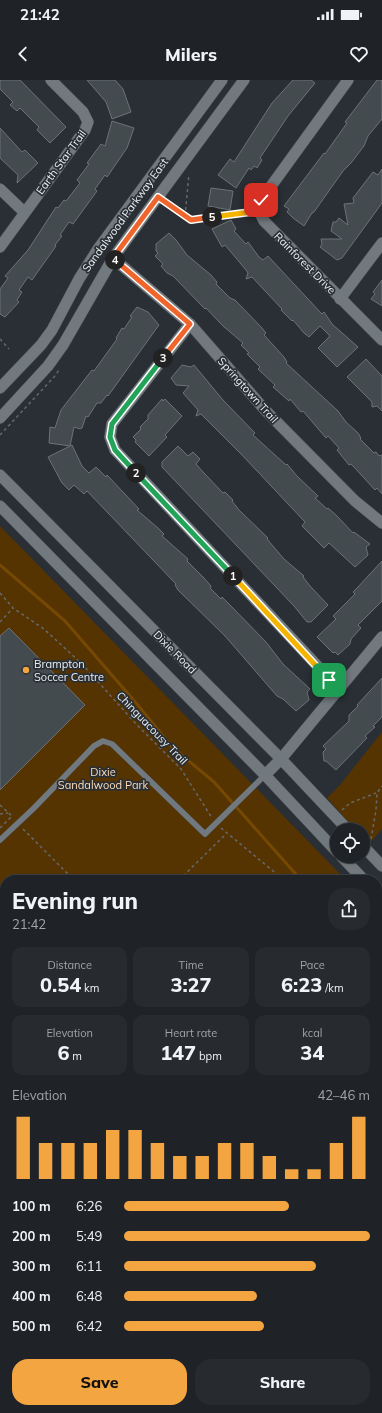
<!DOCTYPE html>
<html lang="en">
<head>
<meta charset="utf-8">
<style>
	:root { --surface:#1f2327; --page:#272b2f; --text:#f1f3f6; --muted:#a1a4a7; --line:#3c4044; --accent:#f2a541 }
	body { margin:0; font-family:Mulish,sans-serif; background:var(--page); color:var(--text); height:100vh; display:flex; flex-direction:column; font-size:15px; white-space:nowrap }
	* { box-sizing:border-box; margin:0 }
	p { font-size:13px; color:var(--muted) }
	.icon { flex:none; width:22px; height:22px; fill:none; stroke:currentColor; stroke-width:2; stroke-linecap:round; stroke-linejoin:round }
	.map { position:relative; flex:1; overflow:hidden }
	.drawer { position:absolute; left:0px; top:795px; width:382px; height:538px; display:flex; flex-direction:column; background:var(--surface); border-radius:16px 16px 0 0; box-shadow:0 1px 3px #0004,0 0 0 1px var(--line) }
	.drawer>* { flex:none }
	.controls { position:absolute; left:330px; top:743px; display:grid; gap:8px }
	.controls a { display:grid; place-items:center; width:40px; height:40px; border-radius:50%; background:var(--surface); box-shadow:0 1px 3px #0004,0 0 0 1px var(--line); font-size:20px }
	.pin { position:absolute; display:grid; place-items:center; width:34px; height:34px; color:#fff; margin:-17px; border-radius:8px; box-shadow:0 2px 6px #0006 }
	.km { position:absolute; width:20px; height:20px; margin:-10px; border-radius:50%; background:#222; color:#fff; font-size:11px; line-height:20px; text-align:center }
	.round { display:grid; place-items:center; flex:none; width:42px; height:42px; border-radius:16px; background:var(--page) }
	.summary { display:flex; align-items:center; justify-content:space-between; height:68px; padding:0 12px }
	h1 { font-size:22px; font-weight:800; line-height:30px }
	.metrics { display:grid; grid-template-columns:repeat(3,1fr); gap:6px; height:68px; padding:4px 12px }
	.metrics div { display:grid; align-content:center; border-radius:10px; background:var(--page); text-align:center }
	.metrics b { font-size:20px; font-weight:800 }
	.metrics small { font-size:11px; font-weight:400 }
	.metrics p { font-size:11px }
	.chart { height:112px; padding:8px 12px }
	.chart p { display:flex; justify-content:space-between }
	.chart svg { width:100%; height:72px; margin-top:4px; stroke:var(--accent); stroke-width:6 }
	.primary-button { display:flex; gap:8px; margin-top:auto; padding:8px 12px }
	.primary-button a { flex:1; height:46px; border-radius:16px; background:var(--accent); color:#111; font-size:16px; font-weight:800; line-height:46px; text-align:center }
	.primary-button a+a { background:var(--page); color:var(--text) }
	ul { padding:0 12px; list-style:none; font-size:13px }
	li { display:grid; grid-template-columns:64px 48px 1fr; align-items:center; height:30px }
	li i { height:10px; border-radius:5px; background:var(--accent) }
	.status { display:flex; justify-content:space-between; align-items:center; height:28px; padding:0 20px; background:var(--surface); direction:ltr }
	.status svg { height:11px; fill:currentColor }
	header { display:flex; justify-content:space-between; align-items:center; height:52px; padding:0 12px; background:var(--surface); font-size:18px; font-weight:800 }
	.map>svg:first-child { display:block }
	.green { fill:#563401 }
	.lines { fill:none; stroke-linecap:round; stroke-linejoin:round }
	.stream { stroke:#754803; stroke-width:3 }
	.building { fill:#444b4f; stroke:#6b7278 }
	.service-casing { stroke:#454b4f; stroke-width:6 }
	.minor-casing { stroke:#454b4f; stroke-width:12 }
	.secondary-casing { stroke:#454b4f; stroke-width:12 }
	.path { stroke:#63696e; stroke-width:1.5; stroke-dasharray:3 3; stroke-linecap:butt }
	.service { stroke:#71797e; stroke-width:5.5 }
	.minor { stroke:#71797e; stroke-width:11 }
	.secondary { stroke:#71797e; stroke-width:11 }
	.split-1-casing { stroke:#fff; stroke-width:8 }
	.split-2-casing { stroke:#fff; stroke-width:8 }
	.split-3-casing { stroke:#fff; stroke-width:8 }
	.split-4-casing { stroke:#fff; stroke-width:8 }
	.split-5-casing { stroke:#fff; stroke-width:8 }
	.split-6-casing { stroke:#fff; stroke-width:8 }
	.split-1 { stroke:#f5b400; stroke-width:5 }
	.split-2 { stroke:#22a559; stroke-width:5 }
	.split-3 { stroke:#22a559; stroke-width:5 }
	.split-4 { stroke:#f0652b; stroke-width:5 }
	.split-5 { stroke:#f0652b; stroke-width:5 }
	.split-6 { stroke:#f5b400; stroke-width:5 }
	.poi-dot { fill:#f2a541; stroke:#292f34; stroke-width:1.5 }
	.labels { text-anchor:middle; stroke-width:3.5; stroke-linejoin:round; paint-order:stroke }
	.street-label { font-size:11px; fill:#eaeff2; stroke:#292f34 }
	.poi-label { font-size:11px; fill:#eaeff2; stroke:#292f34; text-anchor:start }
	.park-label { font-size:11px; fill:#fddcb8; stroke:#292f34 }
</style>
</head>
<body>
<div class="status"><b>21:42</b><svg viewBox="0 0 49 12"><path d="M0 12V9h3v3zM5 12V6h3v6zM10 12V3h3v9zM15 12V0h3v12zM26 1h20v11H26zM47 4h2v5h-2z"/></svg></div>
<header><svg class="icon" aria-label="back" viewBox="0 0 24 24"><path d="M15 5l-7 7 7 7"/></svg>Milers<svg class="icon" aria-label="heart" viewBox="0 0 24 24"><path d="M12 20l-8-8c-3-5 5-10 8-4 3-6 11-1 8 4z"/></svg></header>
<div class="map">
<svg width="382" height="1333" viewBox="0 0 382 1333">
	<rect width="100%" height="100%" fill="#292f34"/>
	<g class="green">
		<path d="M 0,446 L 346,800 L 5,800 L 5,1070 L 0,1066 Z"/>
		<path d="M 382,652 L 382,749 L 369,764 L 363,757 L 363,750 L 356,750 L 327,718 L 340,705 Z"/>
		<path d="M 377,832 L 382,837 L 382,913 L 377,908 Z"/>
		<path d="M 5,1146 L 5,1196 L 0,1202 L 0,1153 Z"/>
	</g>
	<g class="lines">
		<g class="stream">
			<path d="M 0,485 L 65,541 L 137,624 L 171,666 L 214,702 L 301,800"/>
			<path d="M 377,874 L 382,880"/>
		</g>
	</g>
	<g class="building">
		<path d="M 0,0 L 20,0 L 66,47 L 50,63 L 37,50 L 39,47 L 20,28 L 17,31 L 10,25 L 13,22 L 0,9 Z"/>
		<path d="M 87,0 L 115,0 L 123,9 L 131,32 L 112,39 L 106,22 Z"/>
		<path d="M 293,0 L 311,0 L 315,3 L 288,36 L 260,78 L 262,80 L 257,88 L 254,86 L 251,90 L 249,88 L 236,108 L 218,95 L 230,79 L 234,82 L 272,23 Z"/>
		<path d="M 377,0 L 382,0 L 382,39 L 368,56 L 364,66 L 351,83 L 343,91 L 314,132 L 312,133 L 304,146 L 293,138 L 287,132 L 289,129 L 284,126 L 324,73 L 325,74 L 347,43 L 345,42 Z"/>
		<path d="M 112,41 L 134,48 L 127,68 L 107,97 L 105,95 L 95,109 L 97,111 L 73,144 L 69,142 L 60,155 L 62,156 L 55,165 L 56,166 L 32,200 L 28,197 L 19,210 L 22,212 L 17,220 L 19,222 L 5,237 L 0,234 L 0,209 L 8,198 L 5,196 L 28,170 L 56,127 L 58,128 L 64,120 L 66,121 L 80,103 L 77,100 L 89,84 L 87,83 L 101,64 L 105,66 Z"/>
		<path d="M 0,48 L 22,72 L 25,70 L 38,83 L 17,103 L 18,95 L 0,78 Z"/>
		<path d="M 382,89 L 382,123 L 342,178 L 337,180 L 320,167 L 322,164 L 321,159 L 342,159 L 331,151 L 333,142 L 336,142 L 339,138 L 348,145 L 344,124 L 354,123 L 353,118 L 373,92 L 378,95 Z"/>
		<path d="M 211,108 L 233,111 L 230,130 L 208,126 Z"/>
		<path d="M 231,140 L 236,149 L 234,151 L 246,164 L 248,162 L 259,177 L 263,180 L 268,176 L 307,218 L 322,234 L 324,232 L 332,244 L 358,267 L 337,287 L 318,268 L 330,256 L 320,246 L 309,257 L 304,253 L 293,240 L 292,241 L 281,230 L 282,229 L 252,197 L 246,199 L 248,193 L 246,190 L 225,165 L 222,167 L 212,149 Z"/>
		<path d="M 169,153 L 176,160 L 187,175 L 211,195 L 217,202 L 216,204 L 230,218 L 235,220 L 262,248 L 266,253 L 264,255 L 284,277 L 287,282 L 286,283 L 338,331 L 346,342 L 358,353 L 361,358 L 360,359 L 374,373 L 376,372 L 379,376 L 382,375 L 382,414 L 377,408 L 375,410 L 353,386 L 351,384 L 349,385 L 337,370 L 339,368 L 328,356 L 326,358 L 303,331 L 301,332 L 290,319 L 289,321 L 273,307 L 275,305 L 258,289 L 260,287 L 247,274 L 249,273 L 241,265 L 243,263 L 223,246 L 206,228 L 205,229 L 173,196 L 167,193 L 161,186 L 163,184 L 155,176 L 158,173 L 156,171 L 156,164 Z"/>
		<path d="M 382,200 L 382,226 L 371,219 L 375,214 L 373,212 Z"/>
		<path d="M 137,227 L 148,232 L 159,245 L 108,316 L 107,315 L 101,323 L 97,323 L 88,337 L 86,336 L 82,348 L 80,349 L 74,347 L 70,366 L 49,363 L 50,347 L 55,348 L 61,330 L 92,290 L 94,291 L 117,259 L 116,258 L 122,248 L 124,249 L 132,237 L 130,236 Z"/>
		<path d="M 366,279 L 382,296 L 382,331 L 377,326 L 372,327 L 372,322 L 347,297 Z"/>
		<path d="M 182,285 L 191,287 L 194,285 L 223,320 L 255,353 L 253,355 L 286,385 L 287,384 L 297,396 L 318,416 L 315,418 L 327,429 L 328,428 L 336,435 L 353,453 L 354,452 L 370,464 L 366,467 L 368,475 L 355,487 L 329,463 L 324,468 L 302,446 L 305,442 L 242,375 L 201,334 L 196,336 L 198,330 L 183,313 L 189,306 L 176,305 L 171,298 Z"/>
		<path d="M 162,319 L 163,321 L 165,319 L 182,336 L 165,355 L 167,357 L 149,376 L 135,362 L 136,360 L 133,357 L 141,349 L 140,347 L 148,339 L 148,335 Z"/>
		<path d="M 72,365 L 82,386 L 89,393 L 96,387 L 106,397 L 107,395 L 139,429 L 137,430 L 158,448 L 164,454 L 162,456 L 188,479 L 187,481 L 204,498 L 211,506 L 210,508 L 221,519 L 222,517 L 230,525 L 266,562 L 283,584 L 310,609 L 307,612 L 309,620 L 296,631 L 283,619 L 277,616 L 225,556 L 178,510 L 175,505 L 176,504 L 87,411 L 84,414 L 74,405 L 69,410 L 62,403 L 48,377 Z"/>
		<path d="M 178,366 L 188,376 L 193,372 L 200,379 L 196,384 L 204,393 L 223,413 L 225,412 L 233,420 L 232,421 L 239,430 L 268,458 L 267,459 L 284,479 L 304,496 L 303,497 L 310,506 L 328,525 L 311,542 L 307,542 L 294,526 L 162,387 L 162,382 Z"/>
		<path d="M 382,481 L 382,521 L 358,545 L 361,548 L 351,559 L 350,564 L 338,575 L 335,572 L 333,573 L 317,557 L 336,539 L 333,536 L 355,514 L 353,512 L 357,508 Z"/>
		<path d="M 9,548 L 85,625 L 0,710 L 0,556 Z"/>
		<path d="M 382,598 L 382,637 L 373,646 L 375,647 L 365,656 L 367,658 L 336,690 L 326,681 L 324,681 L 323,672 L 326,669 L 323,666 L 349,641 L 349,635 L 358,626 L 357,625 Z"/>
	</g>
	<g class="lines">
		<defs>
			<path id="service" d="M 0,760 L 34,728 L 94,666 L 103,661 L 112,664 L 205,754 L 265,695"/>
			<g id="minor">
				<path d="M 348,0 L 261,120 L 259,131 L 264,141 L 382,260"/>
				<path d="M 0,109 L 24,132"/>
				<path d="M 0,167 L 85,50 L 88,42 L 83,32 L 51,0"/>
				<path d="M 113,178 L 190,244 L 265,330 L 355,421 L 382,443"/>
				<path d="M 340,219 L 382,163"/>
				<path d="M 190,244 L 112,344 L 110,357 L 115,370 L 339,609"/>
				<path d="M 265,695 L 281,679 L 382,557"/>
				<path d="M 377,1015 L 382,1020"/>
				<path d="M 377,1190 L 382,1184"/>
				<path d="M 0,1310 L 5,1304"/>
				<path d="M 377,1318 L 382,1323"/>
				<path d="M 137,1333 L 141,1328"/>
				<path d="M 263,1333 L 267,1328"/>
			</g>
			<g id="secondary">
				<path d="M 0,308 L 41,265 L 52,250 L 79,199 L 98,169 L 222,0"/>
				<path d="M 0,338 L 48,286 L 63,265 L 113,178 L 244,0"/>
				<path d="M 0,395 L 281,679 L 348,750"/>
				<path d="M 0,426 L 265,695 L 337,772"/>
				<path d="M 363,766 L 382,786"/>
				<path d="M 341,776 L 364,800"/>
				<path d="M 377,814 L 382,819"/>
			</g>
		</defs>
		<use href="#service" class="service-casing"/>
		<use href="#minor" class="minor-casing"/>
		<use href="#secondary" class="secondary-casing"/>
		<g class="path">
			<path d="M 167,123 L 191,140 L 249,133"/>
			<path d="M 185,136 L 189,94"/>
			<path d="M 0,259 L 9,269"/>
			<path d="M 0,355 L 54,297 L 59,290"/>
			<path d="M 0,513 L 13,528 L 44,549 L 82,584 L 137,645 L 181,689 L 212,738"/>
			<path d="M 0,542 L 13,528"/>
			<path d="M 0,725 L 13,737"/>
			<path d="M 342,730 L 350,723 L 376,713"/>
			<path d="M 0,734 L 8,733"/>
			<path d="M 0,748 L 12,736"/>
			<path d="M 221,748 L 284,800"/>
			<path d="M 23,749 L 74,800"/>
			<path d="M 371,759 L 376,730 L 377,713 L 382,706"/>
			<path d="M 179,800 L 226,754"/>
			<path d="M 377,892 L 382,897"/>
			<path d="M 0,1186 L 5,1180"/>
		</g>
		<use href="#service" class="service"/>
		<use href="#minor" class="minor"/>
		<use href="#secondary" class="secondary"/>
	</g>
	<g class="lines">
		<defs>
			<path id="split-1" d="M 233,496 L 329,600"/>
			<path id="split-2" d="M 136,393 L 233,496"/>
			<path id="split-3" d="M 136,393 L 115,370 L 110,357 L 112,344 L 163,278"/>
			<path id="split-4" d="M 115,180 L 190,244 L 163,278"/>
			<path id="split-5" d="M 115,180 L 113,178 L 158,117 L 191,140 L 212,137"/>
			<path id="split-6" d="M 212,137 L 259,131 L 261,120"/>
		</defs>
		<use href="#split-1" class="split-1-casing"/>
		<use href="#split-2" class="split-2-casing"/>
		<use href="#split-3" class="split-3-casing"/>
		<use href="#split-4" class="split-4-casing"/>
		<use href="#split-5" class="split-5-casing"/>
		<use href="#split-6" class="split-6-casing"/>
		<use href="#split-1" class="split-1"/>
		<use href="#split-2" class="split-2"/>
		<use href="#split-3" class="split-3"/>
		<use href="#split-4" class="split-4"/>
		<use href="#split-5" class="split-5"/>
		<use href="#split-6" class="split-6"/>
	</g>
	<circle class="poi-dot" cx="26" cy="590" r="4"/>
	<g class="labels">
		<g class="street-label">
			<text transform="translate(61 82) rotate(-54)" y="4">Earth Star Trail</text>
			<text transform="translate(125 135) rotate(-54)" y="4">Sandalwood Parkway East</text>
			<text transform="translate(305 183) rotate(45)" y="4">Rainforest Drive</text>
			<text transform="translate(248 310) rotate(48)" y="4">Springtown Trail</text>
			<text transform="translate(175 572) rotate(45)" y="4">Dixie Road</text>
			<text transform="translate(152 648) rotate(46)" y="4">Chinguacousy Trail</text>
		</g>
		<g class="poi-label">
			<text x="34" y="588">Brampton<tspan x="34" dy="13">Soccer Centre</tspan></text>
		</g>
		<g class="park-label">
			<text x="103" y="696">Dixie<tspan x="103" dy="13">Sandalwood Park</tspan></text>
		</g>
	</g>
</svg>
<div class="controls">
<a><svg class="icon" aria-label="locate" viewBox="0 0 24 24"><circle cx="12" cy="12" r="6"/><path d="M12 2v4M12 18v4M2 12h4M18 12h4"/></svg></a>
</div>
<div class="pin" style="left:329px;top:600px;background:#1e9e55"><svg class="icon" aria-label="arrive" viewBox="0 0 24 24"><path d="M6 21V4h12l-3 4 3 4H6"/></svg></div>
<div class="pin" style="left:261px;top:120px;background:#d93025"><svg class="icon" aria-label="check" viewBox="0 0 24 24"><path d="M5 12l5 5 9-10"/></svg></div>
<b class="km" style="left:233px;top:496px">1</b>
<b class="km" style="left:136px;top:393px">2</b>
<b class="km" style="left:163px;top:278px">3</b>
<b class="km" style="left:115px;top:180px">4</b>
<b class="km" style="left:212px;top:137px">5</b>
<section class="drawer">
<div class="summary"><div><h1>Evening run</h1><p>21:42</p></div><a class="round"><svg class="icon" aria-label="share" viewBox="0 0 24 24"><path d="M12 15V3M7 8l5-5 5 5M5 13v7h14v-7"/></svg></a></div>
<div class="metrics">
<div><p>Distance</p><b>0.54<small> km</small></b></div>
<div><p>Time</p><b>3:27</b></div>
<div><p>Pace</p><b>6:23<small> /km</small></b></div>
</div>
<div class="metrics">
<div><p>Elevation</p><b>6<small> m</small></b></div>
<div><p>Heart rate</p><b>147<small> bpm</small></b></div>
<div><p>kcal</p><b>34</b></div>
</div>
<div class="chart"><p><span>Elevation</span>42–46 m</p>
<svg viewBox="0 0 160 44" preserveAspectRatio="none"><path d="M5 44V6M15 44V22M25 44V22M35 44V22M45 44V14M55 44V14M65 44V22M75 44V30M85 44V30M95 44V22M105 44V22M115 44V30M125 44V38M135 44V38M145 44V22M155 44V6"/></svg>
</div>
<ul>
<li><b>100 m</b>6:26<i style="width:67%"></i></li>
<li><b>200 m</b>5:49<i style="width:100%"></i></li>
<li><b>300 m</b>6:11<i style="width:78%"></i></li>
<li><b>400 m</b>6:48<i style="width:54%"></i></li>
<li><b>500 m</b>6:42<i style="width:57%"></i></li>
</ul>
<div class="primary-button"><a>Save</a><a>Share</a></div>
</section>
</div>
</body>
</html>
